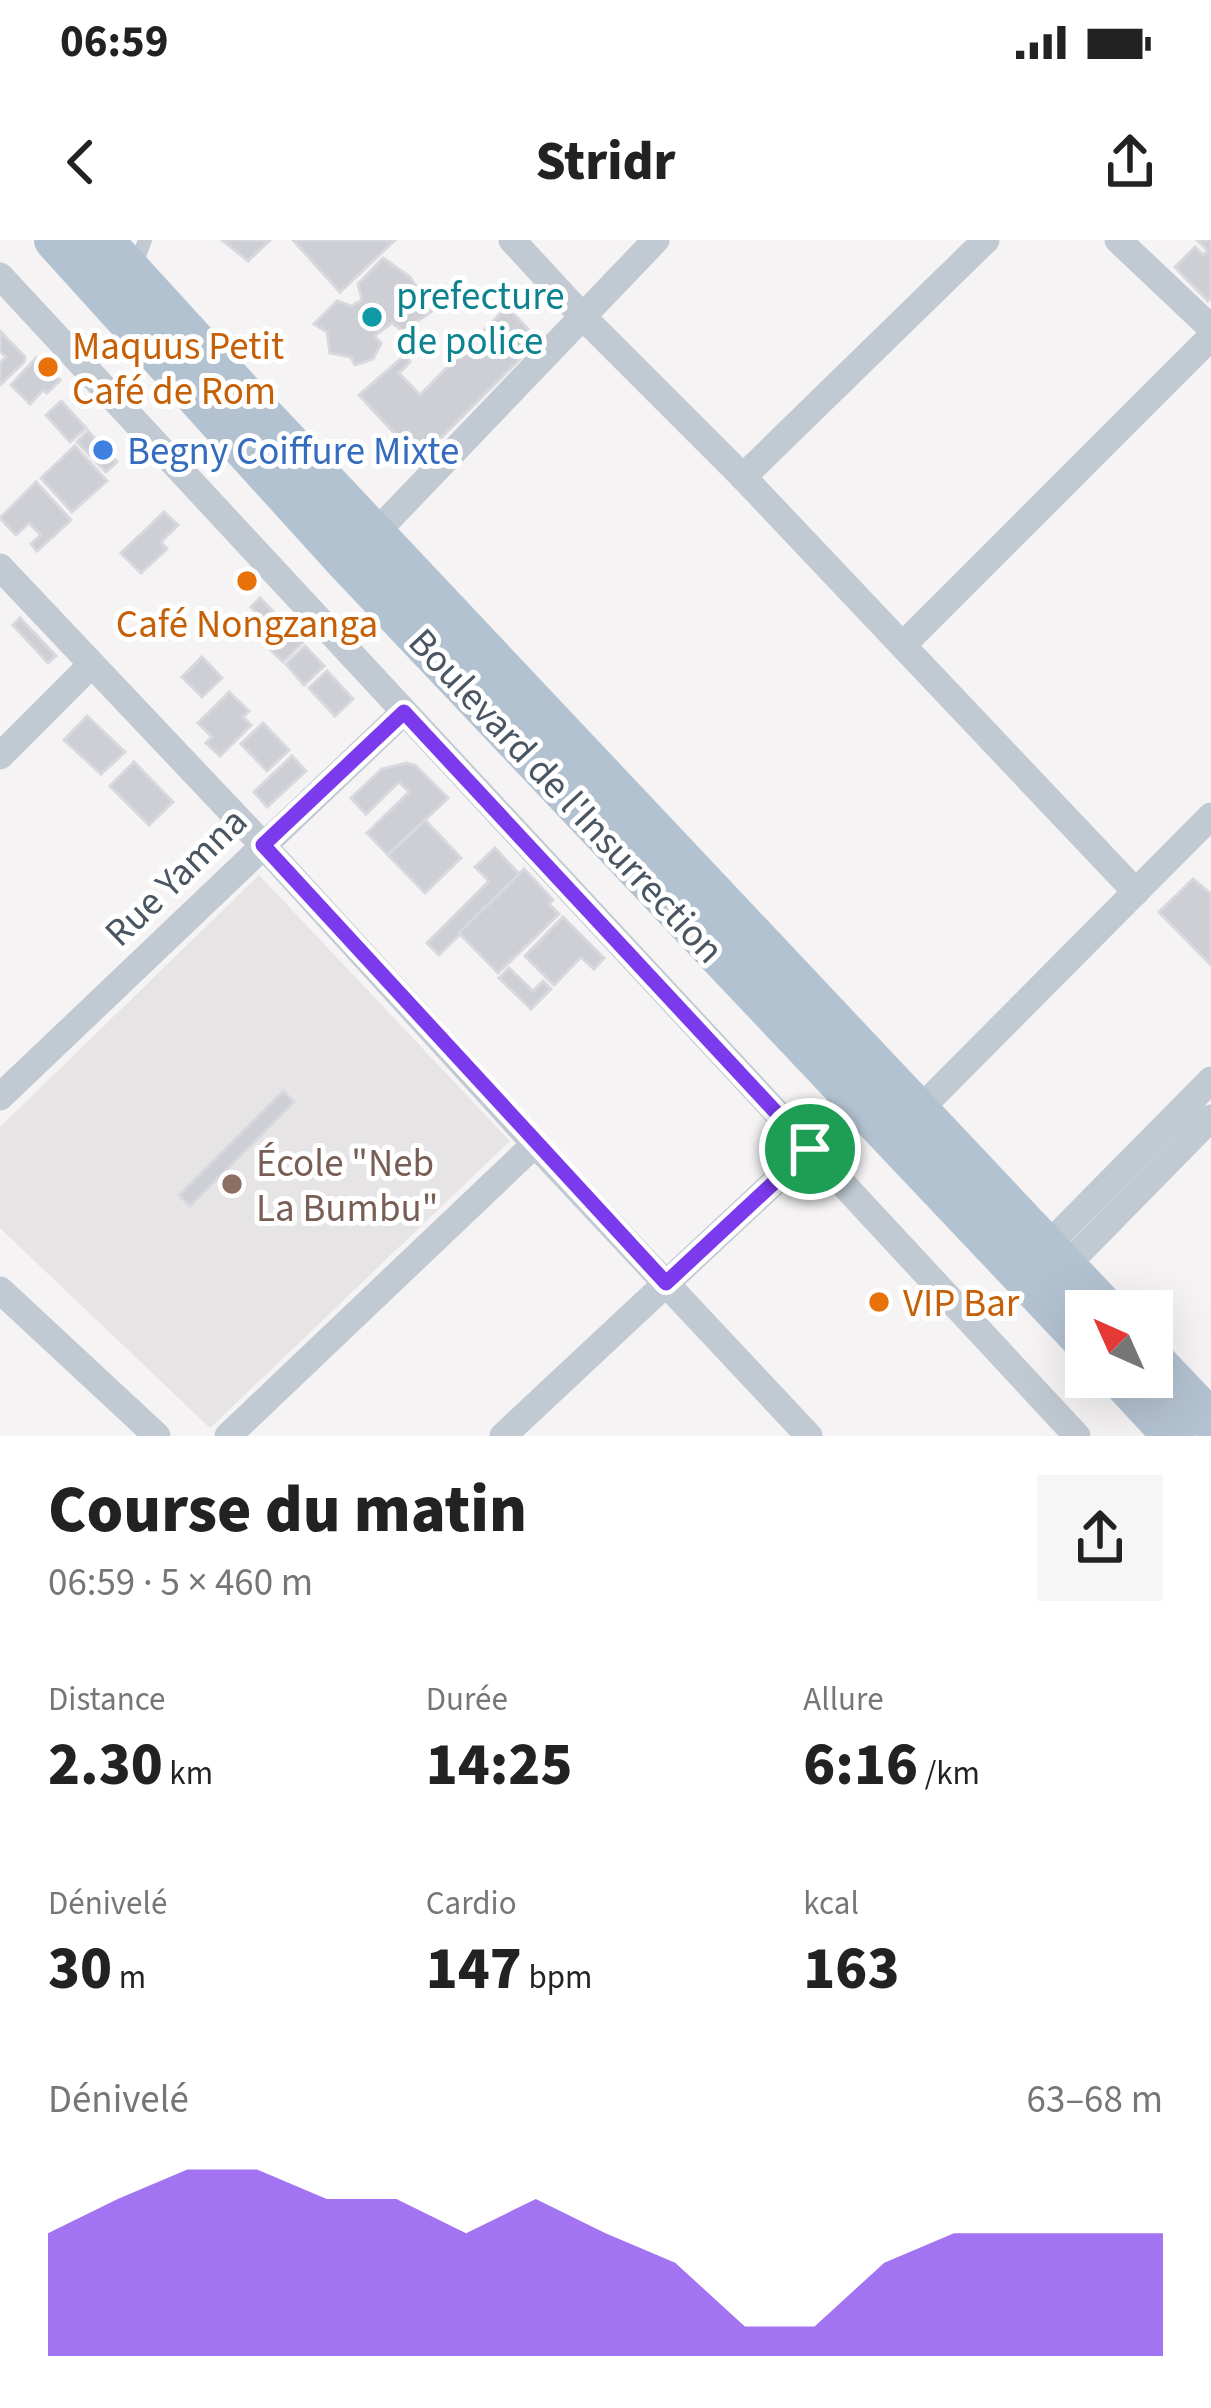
<!DOCTYPE html>
<html lang="fr">
<head>
<meta charset="utf-8">
<style>
	:root { --surface:#fff; --page:#f6f6f6; --text:#222; --muted:#767676; --accent:#7c3aed }
	body { margin:0; font-family:"Source Sans 3",sans-serif; background:var(--page); color:var(--text); height:100vh; display:flex; flex-direction:column; font-size:45px; white-space:nowrap }
	* { box-sizing:border-box; margin:0 }
	p { font-size:39px; color:var(--muted) }
	.icon { flex:none; width:66px; height:66px; fill:none; stroke:currentColor; stroke-width:2; stroke-linecap:round; stroke-linejoin:round }
	.map { position:relative; height:1196px; overflow:hidden }
	.drawer { display:flex; flex-direction:column; background:var(--surface); flex:1 }
	.drawer>* { flex:none }
	.needle { width:78px; rotate:315deg }
	.fabs { position:absolute; left:1065px; top:1050px; display:grid; gap:24px }
	.fabs a { display:grid; place-items:center; width:108px; height:108px; border-radius:0px; background:var(--surface); box-shadow:0 12px 48px #0002; font-size:60px }
	.pin { position:absolute; display:grid; place-items:center; width:102px; height:102px; color:#fff; margin:-51px; border:6px solid #fff; border-radius:50%; box-shadow:0 3px 12px #0007 }
	.round { display:grid; place-items:center; flex:none; width:126px; height:126px; border-radius:0px; background:var(--page) }
	.headline { display:flex; align-items:center; justify-content:space-between; height:204px; padding:0 48px }
	h1 { font-size:66px; font-weight:800; line-height:90px }
	.figures { display:grid; grid-template-columns:repeat(3,1fr); gap:18px; height:204px; padding:12px 48px }
	.figures div { display:grid; align-content:center }
	.figures b { font-size:60px; font-weight:800 }
	.figures small { font-size:33px; font-weight:400 }
	.figures p { font-size:33px }
	.chart { height:336px; padding:24px 48px }
	.chart p { display:flex; justify-content:space-between }
	.chart svg { width:100%; height:216px; margin-top:12px; fill:var(--accent); opacity:.7 }
	.status { display:flex; justify-content:space-between; align-items:center; height:84px; padding:0 60px; background:var(--surface); direction:ltr }
	.status svg { height:33px; fill:currentColor }
	header { display:flex; justify-content:space-between; align-items:center; height:156px; padding:0 48px; background:var(--surface); font-size:54px; font-weight:800 }
	.map>svg:first-child { display:block }
	.education { fill:#e6e4e5 }
	.building { fill:#cdcfd5; stroke:#d7d9de; stroke-width:3 }
	.lines { fill:none; stroke-linecap:round; stroke-linejoin:round }
	.service { stroke:#c1cad2; stroke-width:14 }
	.minor { stroke:#c1cad2; stroke-width:27 }
	.primary { stroke:#b3c2d1; stroke-width:42 }
	.route-casing { stroke:#fff; stroke-width:24 }
	.route { stroke:#7c3aed; stroke-width:15 }
	.culture-dot { fill:#0f9aa8; stroke:#fff; stroke-width:4.5 }
	.food-dot { fill:#e8710a; stroke:#fff; stroke-width:4.5 }
	.shop-dot { fill:#3f7fe0; stroke:#fff; stroke-width:4.5 }
	.education-dot { fill:#8d6e63; stroke:#fff; stroke-width:4.5 }
	.labels { text-anchor:middle; stroke-width:10; stroke-linejoin:round; paint-order:stroke }
	.culture-label { font-size:39px; fill:#0d838f; stroke:#fff; text-anchor:start }
	.food-label { font-size:39px; fill:#c56008; stroke:#fff; text-anchor:start }
	.shop-label { font-size:39px; fill:#366cbe; stroke:#fff; text-anchor:start }
	.street-label { font-size:39px; fill:#4a5661; stroke:#fff }
	.education-label { font-size:39px; fill:#785e54; stroke:#fff; text-anchor:start }
</style>
</head>
<body>
<div class="status"><b>06:59</b><svg viewBox="0 0 49 12"><path d="M0 12V9h3v3zM5 12V6h3v6zM10 12V3h3v9zM15 12V0h3v12zM26 1h20v11H26zM47 4h2v5h-2z"/></svg></div>
<header><svg class="icon" aria-label="back" viewBox="0 0 24 24"><path d="M15 5l-7 7 7 7"/></svg>Stridr<svg class="icon" aria-label="share" viewBox="0 0 24 24"><path d="M12 15V3M7 8l5-5 5 5M5 13v7h14v-7"/></svg></header>
<div class="map">
<svg width="1211" height="1196" viewBox="0 0 1211 1196">
	<rect width="100%" height="100%" fill="#f5f3f3"/>
	<path class="education" d="M 259,635 L 510,901 L 210,1188 L 0,988 L 0,887 Z"/>
	<g class="building">
		<path d="M 222,0 L 270,0 L 248,21 Z"/>
		<path d="M 293,0 L 395,0 L 340,52 Z"/>
		<path d="M 1197,0 L 1211,0 L 1211,58 L 1208,61 L 1175,27 L 1195,7 L 1203,15 L 1208,11 Z"/>
		<path d="M 383,18 L 410,37 L 432,71 L 403,91 L 392,83 L 374,96 L 381,103 L 373,119 L 355,125 L 351,117 L 330,113 L 327,92 L 314,84 L 337,61 L 351,66 L 362,60 L 358,44 Z"/>
		<path d="M 507,67 L 531,92 L 531,108 L 427,212 L 411,211 L 359,155 L 404,116 L 408,117 L 410,122 L 399,133 L 420,155 Z"/>
		<path d="M 0,91 L 25,117 L 24,122 L 0,145 L 0,123 L 6,117 L 0,111 Z"/>
		<path d="M 36,118 L 60,140 L 47,153 L 43,150 L 30,164 L 11,145 Z"/>
		<path d="M 61,161 L 86,188 L 70,202 L 46,175 Z"/>
		<path d="M 88,191 L 117,222 L 106,232 L 77,202 Z"/>
		<path d="M 75,206 L 107,241 L 72,272 L 41,238 Z"/>
		<path d="M 36,242 L 71,280 L 37,311 L 31,304 L 41,295 L 29,283 L 16,295 L 0,278 Z"/>
		<path d="M 164,272 L 178,285 L 161,302 L 167,309 L 141,333 L 121,313 Z"/>
		<path d="M 260,358 L 281,380 L 272,389 L 251,367 Z"/>
		<path d="M 20,378 L 56,416 L 48,423 L 13,385 Z"/>
		<path d="M 284,385 L 302,403 L 283,422 L 265,404 Z"/>
		<path d="M 305,406 L 324,426 L 304,445 L 286,424 Z"/>
		<path d="M 202,417 L 222,438 L 202,457 L 182,437 Z"/>
		<path d="M 327,431 L 353,459 L 335,476 L 309,448 Z"/>
		<path d="M 229,452 L 249,471 L 243,477 L 251,485 L 220,516 L 206,503 L 212,497 L 198,483 Z"/>
		<path d="M 87,476 L 125,512 L 101,534 L 64,500 Z"/>
		<path d="M 263,483 L 289,510 L 267,531 L 241,504 Z"/>
		<path d="M 292,516 L 306,531 L 267,567 L 254,552 Z"/>
		<path d="M 134,522 L 173,562 L 149,585 L 110,546 Z"/>
		<path d="M 406,523 L 415,525 L 448,558 L 388,615 L 367,593 L 409,552 L 399,542 L 366,574 L 351,558 L 382,529 Z"/>
		<path d="M 425,580 L 461,618 L 425,653 L 388,615 Z"/>
		<path d="M 495,608 L 520,635 L 439,715 L 427,703 L 489,641 L 475,627 Z"/>
		<path d="M 524,629 L 553,660 L 549,664 L 559,674 L 498,733 L 459,693 Z"/>
		<path d="M 1193,639 L 1211,654 L 1211,725 L 1159,672 Z"/>
		<path d="M 563,677 L 604,718 L 594,729 L 581,717 L 554,745 L 525,716 Z"/>
		<path d="M 509,728 L 533,751 L 543,741 L 551,749 L 531,769 L 499,738 Z"/>
		<path d="M 283,851 L 294,862 L 190,966 L 179,955 Z"/>
	</g>
	<g class="lines">
		<path class="service" d="M 134,29 L 145,0"/>
		<g class="minor">
			<path d="M 512,0 L 583,77 L 743,237 L 1136,652"/>
			<path d="M 1118,0 L 1211,88"/>
			<path d="M 0,36 L 1077,1196"/>
			<path d="M 743,237 L 986,0"/>
			<path d="M 363,306 L 656,0"/>
			<path d="M 0,327 L 263,605 L 535,904 L 809,1196"/>
			<path d="M 903,405 L 1211,97"/>
			<path d="M 0,516 L 91,425"/>
			<path d="M 0,857 L 404,472"/>
			<path d="M 918,871 L 1211,576"/>
			<path d="M 1037,1016 L 1211,840"/>
			<path d="M 1054,1038 L 1211,878"/>
			<path d="M 0,1050 L 157,1196"/>
			<path d="M 228,1196 L 535,904"/>
			<path d="M 503,1196 L 859,863"/>
		</g>
		<g class="primary">
			<path d="M 55,0 L 346,321 L 1086,1103"/>
			<path d="M 102,0 L 262,175 L 1107,1071"/>
			<path d="M 1152,1119 L 1211,1181"/>
			<path d="M 1119,1137 L 1174,1196"/>
		</g>
	</g>
	<g class="lines">
		<defs>
			<path id="route" d="M 404,472 L 810,909 L 666,1043 L 263,605 Z"/>
		</defs>
		<use href="#route" class="route-casing"/>
		<use href="#route" class="route"/>
	</g>
	<circle class="culture-dot" cx="372" cy="77" r="12"/>
	<g class="food-dot">
		<circle cx="48" cy="127" r="12"/>
		<circle cx="247" cy="341" r="12"/>
		<circle cx="879" cy="1062" r="12"/>
	</g>
	<circle class="shop-dot" cx="103" cy="210" r="12"/>
	<circle class="education-dot" cx="232" cy="944" r="12"/>
	<g class="labels">
		<g class="culture-label">
			<text x="396" y="69">prefecture<tspan x="396" dy="45">de police</tspan></text>
		</g>
		<g class="food-label">
			<text x="72" y="119">Maquus Petit<tspan x="72" dy="45">Café de Rom</tspan></text>
			<text x="247" y="397" text-anchor="middle">Café Nongzanga</text>
			<text x="903" y="1076">VIP Bar</text>
		</g>
		<g class="shop-label">
			<text x="127" y="224">Begny Coiffure Mixte</text>
		</g>
		<g class="street-label">
			<text transform="translate(567 555) rotate(47)" y="14">Boulevard de l'Insurrection</text>
			<text transform="translate(175 636) rotate(-44)" y="14">Rue Yamna</text>
		</g>
		<g class="education-label">
			<text x="256" y="936">École "Neb<tspan x="256" dy="45">La Bumbu"</tspan></text>
		</g>
	</g>
</svg>
<div class="fabs">
<a><svg class="needle" viewBox="-14 -14 28 28"><path d="M0-13l5 13h-10z" fill="#e53935"/><path d="M0 13l5-13h-10z" fill="#767676"/></svg></a>
</div>
<div class="pin" style="left:810px;top:909px;background:#1e9e55"><svg class="icon" aria-label="arrive" viewBox="0 0 24 24"><path d="M6 21V4h12l-3 4 3 4H6"/></svg></div>
</div>
<section class="drawer">
<div class="headline"><div><h1>Course du matin</h1><p>06:59 · 5 × 460 m</p></div><a class="round"><svg class="icon" aria-label="share" viewBox="0 0 24 24"><path d="M12 15V3M7 8l5-5 5 5M5 13v7h14v-7"/></svg></a></div>
<div class="figures">
<div><p>Distance</p><b>2.30<small> km</small></b></div>
<div><p>Durée</p><b>14:25</b></div>
<div><p>Allure</p><b>6:16<small> /km</small></b></div>
</div>
<div class="figures">
<div><p>Dénivelé</p><b>30<small> m</small></b></div>
<div><p>Cardio</p><b>147<small> bpm</small></b></div>
<div><p>kcal</p><b>163</b></div>
</div>
<div class="chart"><p><span>Dénivelé</span>63–68 m</p>
<svg viewBox="0 0 160 44" preserveAspectRatio="none"><path d="M0 44V19L10 12L20 6L30 6L40 12L50 12L60 19L70 12L80 19L90 25L100 38L110 38L120 25L130 19L140 19L150 19L160 19V44z"/></svg>
</div>
</section>
</body>
</html>
